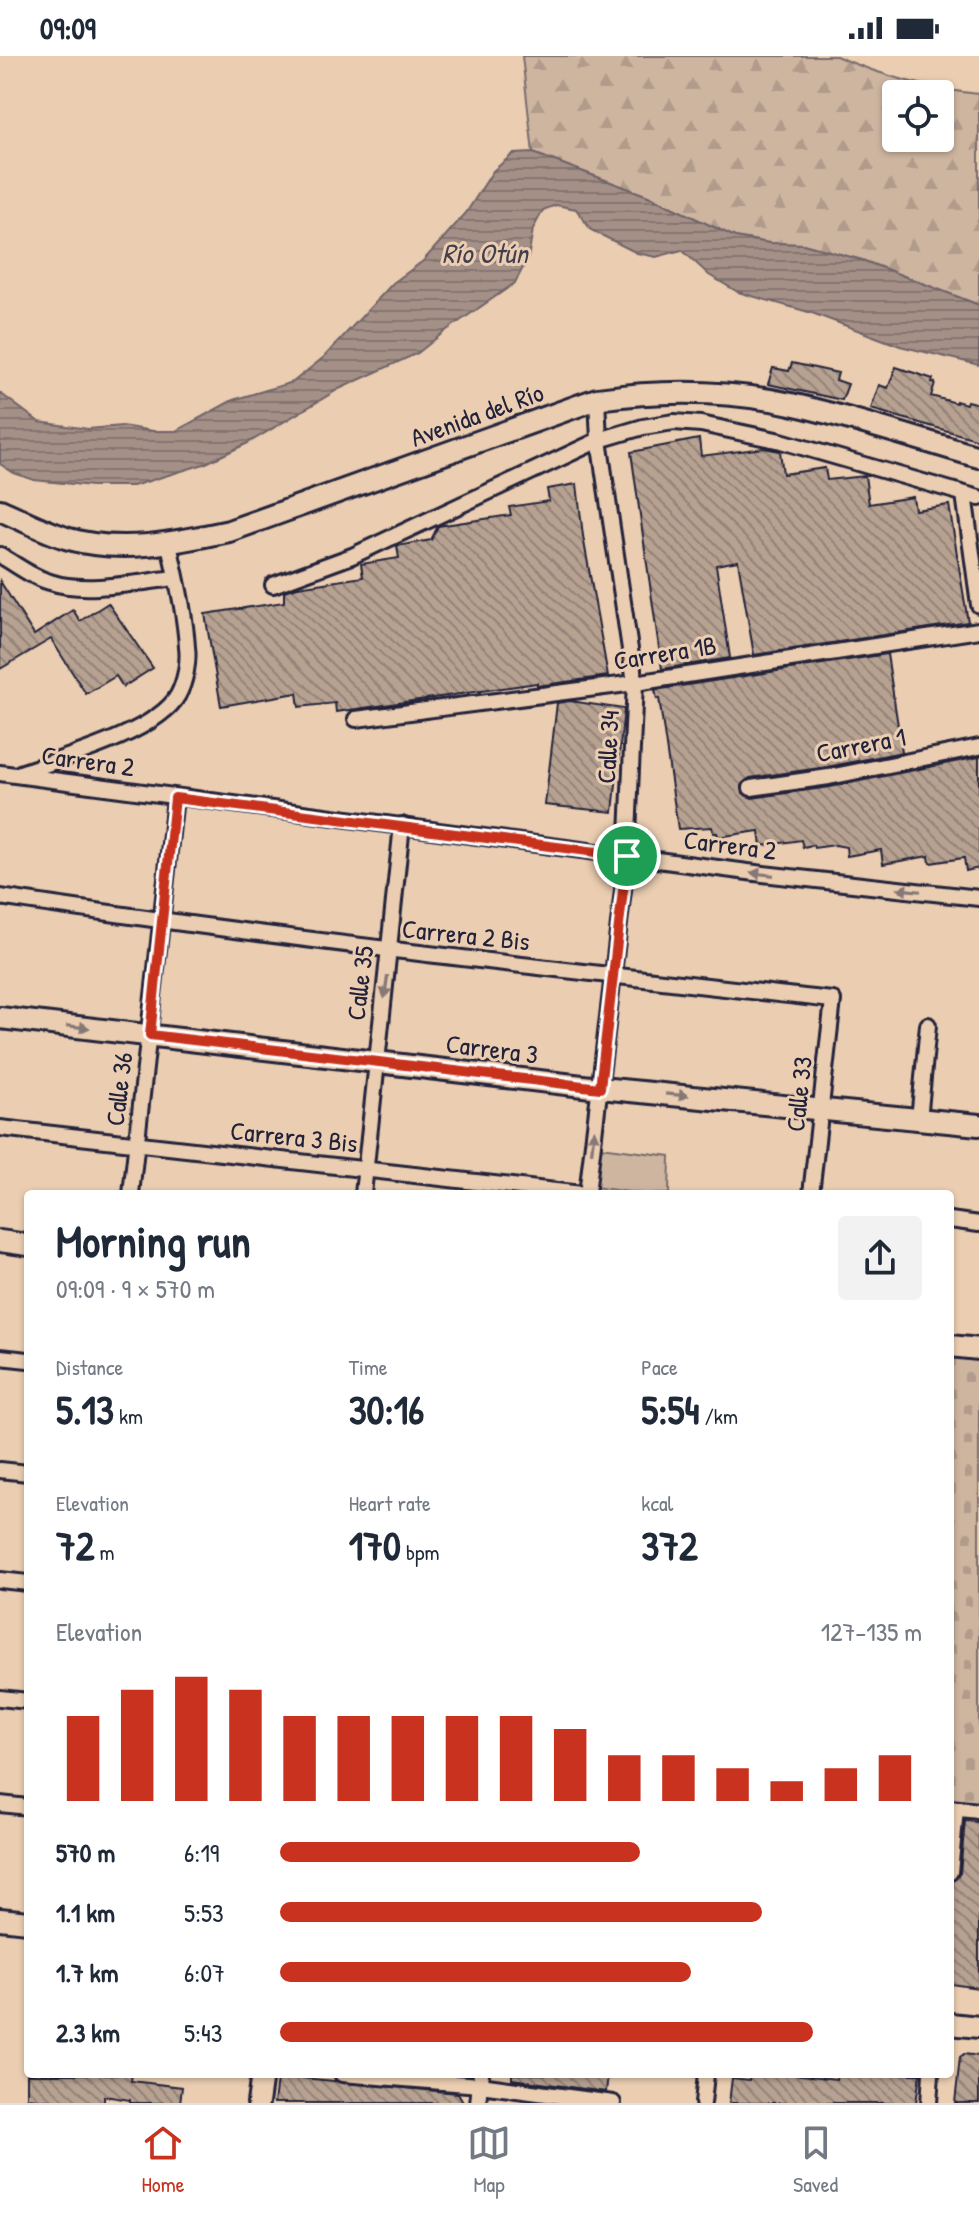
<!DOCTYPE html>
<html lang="en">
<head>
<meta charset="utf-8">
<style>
	:root { --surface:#fff; --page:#f2f2f3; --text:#1f2937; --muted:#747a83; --line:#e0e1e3; --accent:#c8321e }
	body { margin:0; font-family:"Patrick Hand",sans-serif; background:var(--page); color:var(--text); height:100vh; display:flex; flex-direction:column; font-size:30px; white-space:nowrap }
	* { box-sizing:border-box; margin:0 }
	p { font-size:26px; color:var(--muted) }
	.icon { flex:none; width:44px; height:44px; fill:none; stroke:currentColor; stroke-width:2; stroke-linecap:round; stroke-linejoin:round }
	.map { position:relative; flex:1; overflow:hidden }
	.panel { position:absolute; left:24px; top:1134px; width:930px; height:888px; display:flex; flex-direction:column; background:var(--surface); border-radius:8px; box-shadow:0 2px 6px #0004 }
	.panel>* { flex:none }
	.fabs { position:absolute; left:882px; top:24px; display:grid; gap:16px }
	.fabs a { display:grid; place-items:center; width:72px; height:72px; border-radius:8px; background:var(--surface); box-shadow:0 2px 6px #0004; font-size:40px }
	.pin { position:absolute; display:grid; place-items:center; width:68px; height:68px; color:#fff; margin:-34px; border:4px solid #fff; border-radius:50%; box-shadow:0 2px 8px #0007 }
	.round { display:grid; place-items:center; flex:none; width:84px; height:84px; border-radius:8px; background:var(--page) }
	.head { display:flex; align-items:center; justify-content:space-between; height:136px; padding:0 32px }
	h1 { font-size:44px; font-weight:800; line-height:60px }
	.figures { display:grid; grid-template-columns:repeat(3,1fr); gap:12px; height:136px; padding:8px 32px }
	.figures div { display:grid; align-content:center }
	.figures b { font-size:40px; font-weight:800 }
	.figures small { font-size:22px; font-weight:400 }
	.figures p { font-size:22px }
	.chart { height:224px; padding:16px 32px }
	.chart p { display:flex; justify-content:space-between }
	.chart svg { width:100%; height:144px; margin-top:8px; stroke:var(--accent); stroke-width:6 }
	ul { padding:0 32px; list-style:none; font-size:26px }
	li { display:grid; grid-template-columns:128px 96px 1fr; align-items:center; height:60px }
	li i { height:20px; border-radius:10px; background:var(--accent) }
	.status { display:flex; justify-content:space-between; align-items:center; height:56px; padding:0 40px; background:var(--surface); direction:ltr }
	.status svg { height:22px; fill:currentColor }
	.tab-bar { display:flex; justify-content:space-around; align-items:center; height:112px; border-top:2px solid var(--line); background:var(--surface); font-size:22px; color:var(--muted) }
	.tab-bar a { display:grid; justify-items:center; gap:4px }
	.tab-bar .active { color:var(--accent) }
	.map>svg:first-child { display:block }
	.forest { fill:url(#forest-firs); stroke:#786c6e; stroke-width:2; fill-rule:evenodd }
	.cemetery { fill:url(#cemetery-stones); stroke:#786c6e; stroke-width:2 }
	.pitch { fill:#ceb5a0; stroke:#786c6e; stroke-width:2 }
	.water { fill:url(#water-rules); stroke:#706469; stroke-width:2 }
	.building { fill:url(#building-back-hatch); stroke:#22223b; stroke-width:2 }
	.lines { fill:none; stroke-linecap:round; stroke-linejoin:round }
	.street-casing { stroke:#22223b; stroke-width:20 }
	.secondary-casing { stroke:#22223b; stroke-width:26 }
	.street { stroke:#ebceb1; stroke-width:14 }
	.secondary { stroke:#ebceb1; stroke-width:20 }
	.oneway { fill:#867876 }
	.route-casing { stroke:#fff; stroke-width:16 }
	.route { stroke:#c8321e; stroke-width:10 }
	.labels { text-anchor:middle; stroke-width:6; stroke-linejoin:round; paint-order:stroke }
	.street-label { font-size:26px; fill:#22223b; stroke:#ebceb1 }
	.water-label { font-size:28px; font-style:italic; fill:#423e4e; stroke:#ebceb1 }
</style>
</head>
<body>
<div class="status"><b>09:09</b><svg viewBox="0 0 49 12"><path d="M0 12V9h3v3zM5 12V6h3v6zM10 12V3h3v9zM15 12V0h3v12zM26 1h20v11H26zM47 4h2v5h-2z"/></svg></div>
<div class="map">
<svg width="979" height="2047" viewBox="0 0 979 2047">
	<defs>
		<pattern id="forest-firs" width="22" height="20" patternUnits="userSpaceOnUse" patternTransform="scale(2)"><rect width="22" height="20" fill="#ceb5a0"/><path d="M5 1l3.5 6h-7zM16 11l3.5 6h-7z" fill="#b19b8b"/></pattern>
		<pattern id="cemetery-stones" width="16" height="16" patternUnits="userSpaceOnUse" patternTransform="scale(2)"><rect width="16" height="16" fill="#ceb5a0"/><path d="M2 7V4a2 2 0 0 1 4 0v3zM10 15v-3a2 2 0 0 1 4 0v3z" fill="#b19b8b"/></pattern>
		<pattern id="water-rules" width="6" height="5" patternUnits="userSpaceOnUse" patternTransform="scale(2)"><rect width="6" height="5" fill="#a49087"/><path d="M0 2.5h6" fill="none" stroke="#857570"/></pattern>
		<pattern id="building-back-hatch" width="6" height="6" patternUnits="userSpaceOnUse" patternTransform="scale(2)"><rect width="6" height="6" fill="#b7a191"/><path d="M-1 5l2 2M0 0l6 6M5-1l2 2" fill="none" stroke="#948378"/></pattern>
	</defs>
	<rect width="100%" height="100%" fill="#ebceb1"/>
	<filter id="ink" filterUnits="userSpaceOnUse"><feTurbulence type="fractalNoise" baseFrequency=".0125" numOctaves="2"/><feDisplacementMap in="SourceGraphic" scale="16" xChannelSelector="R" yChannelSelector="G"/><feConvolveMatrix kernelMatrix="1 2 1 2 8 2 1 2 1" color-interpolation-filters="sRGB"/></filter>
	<g filter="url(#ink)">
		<path class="forest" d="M 522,0 L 836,0 C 882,20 929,33 979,38 L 979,249 L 862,204 L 803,188 L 769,187 L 735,181 L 648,140 L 533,97 ZM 896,38 L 940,38 L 940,82 L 896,82 Z"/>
		<path class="cemetery" d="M 950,1290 L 979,1293 L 979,1755 L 950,1752 Z"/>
		<path class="pitch" d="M 600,1091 L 670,1100 L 669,1138 L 643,1138 L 594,1131 Z"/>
		<path class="water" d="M 533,97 L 648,140 L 735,181 L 769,187 L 803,188 L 862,204 L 979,249 L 979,309 L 900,290 L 812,257 L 738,236 L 709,219 L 682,194 L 656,201 L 637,197 L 591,174 L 576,153 L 556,149 L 543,154 L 533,173 L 528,202 L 515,227 L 444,276 L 418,297 L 339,333 L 248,387 L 204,408 L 133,430 L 92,430 L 34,424 L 14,417 L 0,408 L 0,337 L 39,366 L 88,373 L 122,370 L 153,375 L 176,375 L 233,344 L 293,326 L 324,301 L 393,227 L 423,205 L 466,157 L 493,115 L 513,98 Z"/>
		<g class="building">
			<path d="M 792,307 L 838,317 L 836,324 L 848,328 L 842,344 L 768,328 L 773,312 L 789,315 Z"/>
			<path d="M 896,311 L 933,323 L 932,326 L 935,327 L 931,340 L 956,347 L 956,345 L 966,348 L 967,345 L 979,348 L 979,384 L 871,353 L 879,329 L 888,332 Z"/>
			<path d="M 699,383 L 701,400 L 764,392 L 780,395 L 783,418 L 825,412 L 827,424 L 865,420 L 869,448 L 913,441 L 915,454 L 949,449 L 968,566 L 754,599 L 738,505 L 716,509 L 730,602 L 662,613 L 631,396 Z"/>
			<path d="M 577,428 L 583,480 L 608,620 L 537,630 L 537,627 L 336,656 L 335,647 L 299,651 L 297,637 L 221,650 L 205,558 L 284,546 L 284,535 L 298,531 L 363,521 L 361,508 L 399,502 L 397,490 L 431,484 L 438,470 L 511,459 L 509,451 L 549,445 L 547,433 Z"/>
			<path d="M 0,525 L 34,579 L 73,554 L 80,565 L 108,547 L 153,612 L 123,631 L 116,620 L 86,638 L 51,583 L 0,613 Z"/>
			<path d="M 887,598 L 902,696 L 827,711 L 750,722 L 742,728 L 743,737 L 752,742 L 830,731 L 979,701 L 979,812 L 966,815 L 964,802 L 930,807 L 929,800 L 883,808 L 881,794 L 847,800 L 846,791 L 835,789 L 814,792 L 813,789 L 803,791 L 801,784 L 761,790 L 759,775 L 718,781 L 717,777 L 713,777 L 712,771 L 678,773 L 659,642 L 657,643 L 655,634 Z"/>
			<path d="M 570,645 L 624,653 L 613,756 L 545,749 L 557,647 Z"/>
			<path d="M 965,1765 L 979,1766 L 979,1932 L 950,1928 L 950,1859 L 953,1825 L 960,1817 Z"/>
			<path d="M 964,1998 L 979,2000 L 979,2047 L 955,2047 L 960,2001 Z"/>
			<path d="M 27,2018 L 132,2018 L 131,2025 L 182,2031 L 180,2047 L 130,2047 L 130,2044 L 104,2040 L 104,2047 L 75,2047 L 27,2042 Z"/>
			<path d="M 512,2018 L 608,2018 L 606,2036 L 512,2023 Z"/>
			<path d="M 750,2018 L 793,2018 L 836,2023 L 837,2018 L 920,2018 L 916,2047 L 729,2047 L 732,2022 L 749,2024 Z"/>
			<path d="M 282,2020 L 458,2037 L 464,2047 L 274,2047 L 277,2023 Z"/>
		</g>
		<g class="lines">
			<defs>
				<g id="street">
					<path d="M 964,438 L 979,549"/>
					<path d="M 0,499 C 16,509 32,521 50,526 C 85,538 139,526 175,522"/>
					<path d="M 273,529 L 352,500 L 599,384 L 643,371 L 674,366 L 701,368 L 781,385 L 979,442"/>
					<path d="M 356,663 L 635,627 L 979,574"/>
					<path d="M 0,717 L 763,818 L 979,842"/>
					<path d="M 20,717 C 60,703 158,676 178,639 C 185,626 189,606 187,591 C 185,557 176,521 169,488"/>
					<path d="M 751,732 L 829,721 L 979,691"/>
					<path d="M 0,841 C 277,883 555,913 833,944 L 811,1138"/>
					<path d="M 919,1064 L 928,969"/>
					<path d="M 0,1072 L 582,1138"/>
					<path d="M 131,1138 L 175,742"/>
					<path d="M 363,1138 L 402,769"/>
					<path d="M 587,1138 L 627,800 L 635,627 L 599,384 L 597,343"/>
					<path d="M 950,1164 L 979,1168"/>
					<path d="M 0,1301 L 28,1304"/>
					<path d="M 0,1414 L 28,1417"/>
					<path d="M 0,1524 L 28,1527"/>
					<path d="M 0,1642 L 28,1645"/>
					<path d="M 0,1748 L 28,1751"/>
					<path d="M 950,1752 L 979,1755"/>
					<path d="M 950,1816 L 956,1753"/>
					<path d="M 342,2018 L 480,2029 L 613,2047"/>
					<path d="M 478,2047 L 481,2018"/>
					<path d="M 703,2047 L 706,2018"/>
					<path d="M 929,2047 L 931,2018"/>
				</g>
				<g id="secondary">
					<path d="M 0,454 C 23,464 46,476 69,483 C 122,498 177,486 229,475 L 597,343 C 661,334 728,334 791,348 C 854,362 917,383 979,401"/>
					<path d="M 0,962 L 600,1032 L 979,1069"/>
					<path d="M 0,1185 L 28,1189"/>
					<path d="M 950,1290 L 979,1293"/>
					<path d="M 0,1863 L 28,1866"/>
					<path d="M 950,1968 L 979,1971"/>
					<path d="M 258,2047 L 262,2018"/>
				</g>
			</defs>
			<use href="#street" class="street-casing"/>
			<use href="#secondary" class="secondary-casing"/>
			<use href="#street" class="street"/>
			<use href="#secondary" class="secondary"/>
		</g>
		<defs><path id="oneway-solid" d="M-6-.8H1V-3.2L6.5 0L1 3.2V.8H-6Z" transform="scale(2)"/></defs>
		<g class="oneway">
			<use href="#oneway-solid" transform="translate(762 818) rotate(-173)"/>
			<use href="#oneway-solid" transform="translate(909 834) rotate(-174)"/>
			<use href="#oneway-solid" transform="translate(386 931) rotate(98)"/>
			<use href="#oneway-solid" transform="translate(78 971) rotate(6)"/>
			<use href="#oneway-solid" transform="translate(677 1039) rotate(5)"/>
			<use href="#oneway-solid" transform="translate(593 1085) rotate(-83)"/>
		</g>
	</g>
	<g class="lines" filter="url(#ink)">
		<defs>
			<path id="route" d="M 175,742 L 627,800 L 600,1032 L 150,979 Z"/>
		</defs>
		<use href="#route" class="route-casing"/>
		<use href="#route" class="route"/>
	</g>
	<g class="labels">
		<g class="street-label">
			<text transform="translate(477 359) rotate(-20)" y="9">Avenida del Río</text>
			<text transform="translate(665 597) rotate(-9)" y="9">Carrera 1B</text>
			<text transform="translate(861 689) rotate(-11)" y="9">Carrera 1</text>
			<text transform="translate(608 691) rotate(-87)" y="9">Calle 34</text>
			<text transform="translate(88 705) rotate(8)" y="9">Carrera 2</text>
			<text transform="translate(730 789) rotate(7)" y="9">Carrera 2</text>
			<text transform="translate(466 879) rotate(6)" y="9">Carrera 2 Bis</text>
			<text transform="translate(360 927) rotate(-83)" y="9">Calle 35</text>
			<text transform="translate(492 993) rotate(7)" y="9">Carrera 3</text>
			<text transform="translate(119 1033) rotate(-83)" y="9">Calle 36</text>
			<text transform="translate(799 1038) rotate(-84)" y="9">Calle 33</text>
			<text transform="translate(294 1081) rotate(6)" y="9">Carrera 3 Bis</text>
		</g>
		<g class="water-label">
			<text x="485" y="207">Río Otún</text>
		</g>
	</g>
</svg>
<div class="fabs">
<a><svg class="icon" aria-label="locate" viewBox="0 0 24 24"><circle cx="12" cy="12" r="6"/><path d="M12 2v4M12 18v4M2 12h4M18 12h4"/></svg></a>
</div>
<div class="pin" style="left:627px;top:800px;background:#1e9e55"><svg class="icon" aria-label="arrive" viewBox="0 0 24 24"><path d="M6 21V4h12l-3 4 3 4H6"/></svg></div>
<section class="panel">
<div class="head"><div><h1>Morning run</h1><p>09:09 · 9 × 570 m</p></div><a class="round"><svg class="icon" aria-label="share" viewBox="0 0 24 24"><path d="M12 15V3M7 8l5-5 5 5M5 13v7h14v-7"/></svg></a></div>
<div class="figures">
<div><p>Distance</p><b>5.13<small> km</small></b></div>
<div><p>Time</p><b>30:16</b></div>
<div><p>Pace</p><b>5:54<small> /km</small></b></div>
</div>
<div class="figures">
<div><p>Elevation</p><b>72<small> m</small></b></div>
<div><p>Heart rate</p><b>170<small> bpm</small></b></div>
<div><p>kcal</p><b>372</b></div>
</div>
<div class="chart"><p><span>Elevation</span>127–135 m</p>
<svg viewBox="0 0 160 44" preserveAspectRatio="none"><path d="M5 44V18M15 44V10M25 44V6M35 44V10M45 44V18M55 44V18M65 44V18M75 44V18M85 44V18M95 44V22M105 44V30M115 44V30M125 44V34M135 44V38M145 44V34M155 44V30"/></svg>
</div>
<ul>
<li><b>570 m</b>6:19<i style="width:56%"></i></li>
<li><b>1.1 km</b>5:53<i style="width:75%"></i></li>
<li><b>1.7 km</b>6:07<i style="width:64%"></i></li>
<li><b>2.3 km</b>5:43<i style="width:83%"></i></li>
</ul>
</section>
</div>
<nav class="tab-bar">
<a class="active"><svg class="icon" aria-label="home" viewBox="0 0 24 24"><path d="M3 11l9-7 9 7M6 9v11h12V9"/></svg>Home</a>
<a><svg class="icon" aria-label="map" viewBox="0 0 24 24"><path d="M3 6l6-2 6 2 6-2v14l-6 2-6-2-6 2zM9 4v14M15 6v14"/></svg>Map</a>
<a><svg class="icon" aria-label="saved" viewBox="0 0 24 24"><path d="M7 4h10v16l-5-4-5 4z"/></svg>Saved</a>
</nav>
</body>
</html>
